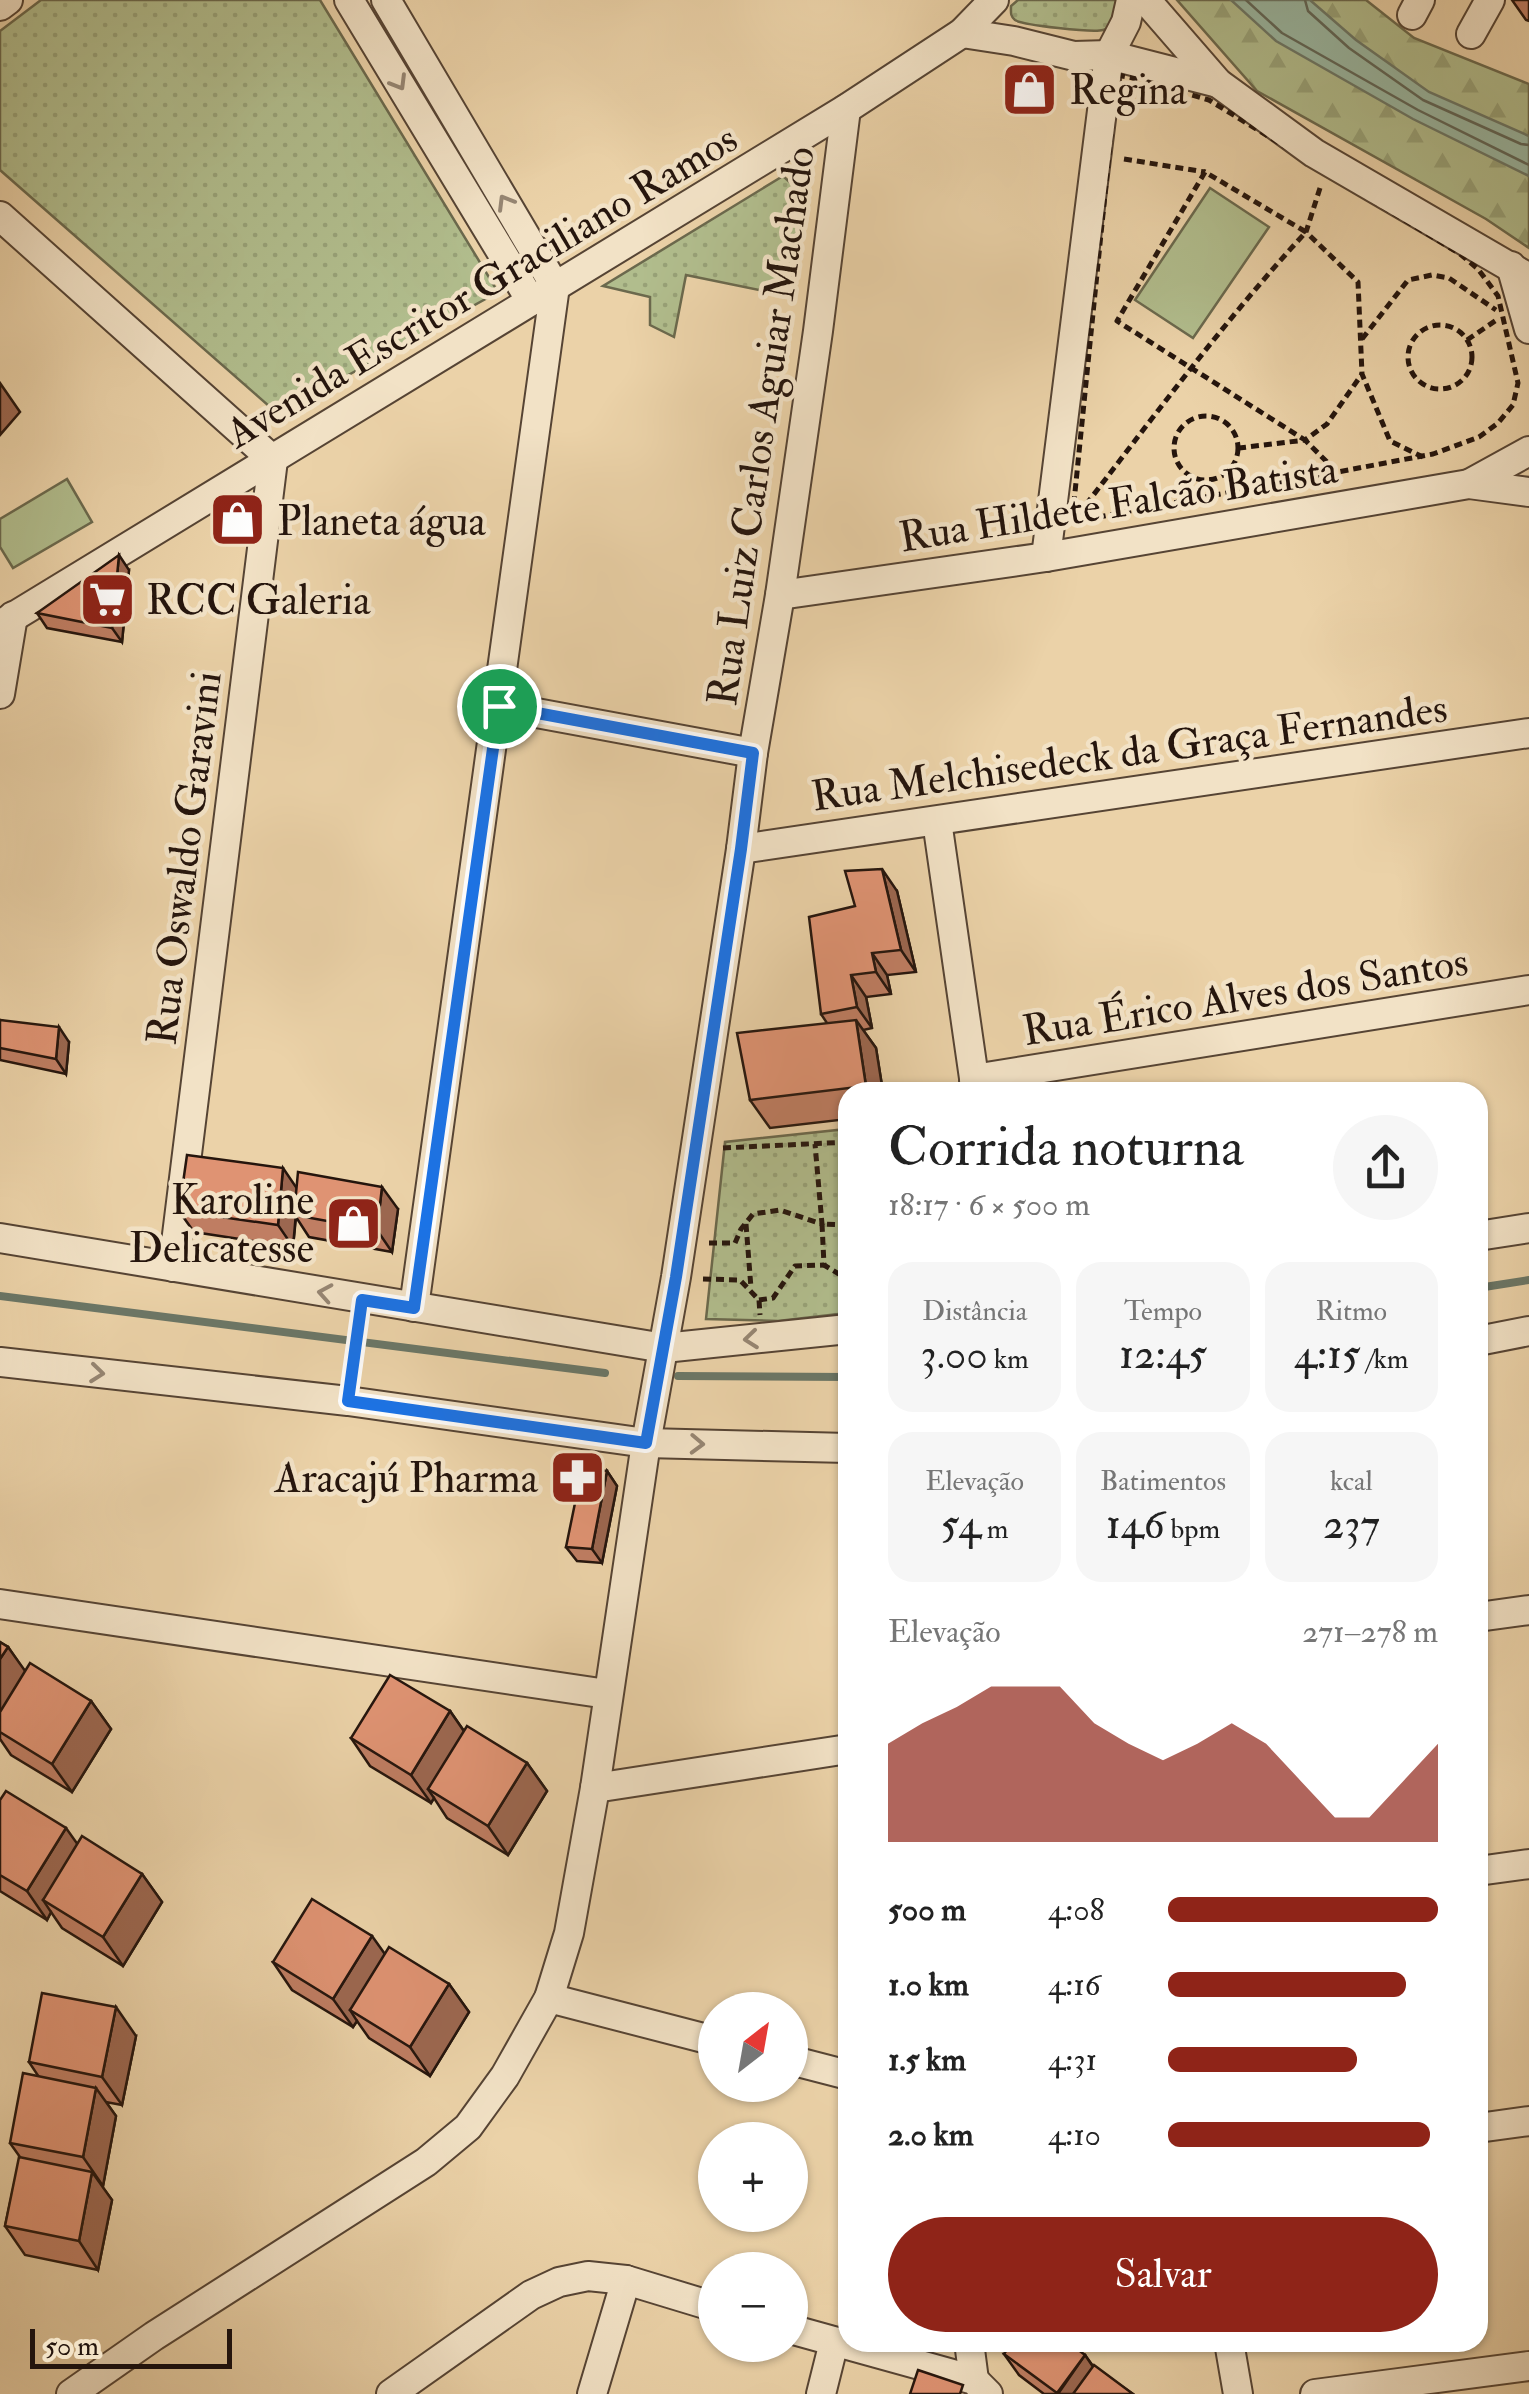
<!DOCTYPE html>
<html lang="pt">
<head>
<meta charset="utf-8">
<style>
	:root { --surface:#fff; --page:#f6f6f6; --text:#222; --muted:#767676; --accent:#8f2418 }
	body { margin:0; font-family:"IM FELL Double Pica",serif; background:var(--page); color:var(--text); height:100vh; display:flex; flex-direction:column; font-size:38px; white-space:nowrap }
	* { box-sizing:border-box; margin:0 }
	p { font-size:32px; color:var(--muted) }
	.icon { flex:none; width:55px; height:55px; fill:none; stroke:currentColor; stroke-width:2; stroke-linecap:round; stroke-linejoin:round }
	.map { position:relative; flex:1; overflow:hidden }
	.side { position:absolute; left:838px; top:1082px; width:650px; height:1270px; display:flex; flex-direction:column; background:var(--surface); border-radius:30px; box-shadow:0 2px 8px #0004 }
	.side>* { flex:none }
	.needle { width:65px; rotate:31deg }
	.tools { position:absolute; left:698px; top:1992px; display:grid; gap:20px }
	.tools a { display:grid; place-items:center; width:110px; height:110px; border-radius:50%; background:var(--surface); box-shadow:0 2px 8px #0004; font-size:50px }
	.scale { position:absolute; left:30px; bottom:25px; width:202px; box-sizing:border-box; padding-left:10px; border:5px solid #25150d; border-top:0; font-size:28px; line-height:35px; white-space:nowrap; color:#25150d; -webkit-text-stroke:8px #f2e2c6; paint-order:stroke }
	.pin { position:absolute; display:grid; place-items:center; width:85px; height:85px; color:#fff; margin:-42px; border:5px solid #fff; border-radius:50%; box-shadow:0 2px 10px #0007 }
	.round { display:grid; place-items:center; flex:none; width:105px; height:105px; border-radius:52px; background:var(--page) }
	.headline { display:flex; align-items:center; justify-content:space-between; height:170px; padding:0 50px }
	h1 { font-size:55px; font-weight:600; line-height:75px }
	.figures { display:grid; grid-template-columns:repeat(3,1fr); gap:15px; height:170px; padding:10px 50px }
	.figures div { display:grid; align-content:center; border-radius:25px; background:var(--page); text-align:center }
	.figures b { font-size:42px; font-weight:600 }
	.figures small { font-size:28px; font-weight:400 }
	.figures p { font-size:28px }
	.chart { height:280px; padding:20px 50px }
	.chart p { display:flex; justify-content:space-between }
	.chart svg { width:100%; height:180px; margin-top:10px; fill:var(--accent); opacity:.7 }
	.primary-button { display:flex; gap:20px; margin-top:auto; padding:20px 50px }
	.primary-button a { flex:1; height:115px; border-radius:60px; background:var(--accent); color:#fff; font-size:40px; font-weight:600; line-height:115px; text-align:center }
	ul { padding:0 50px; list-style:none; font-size:32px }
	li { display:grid; grid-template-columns:160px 120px 1fr; align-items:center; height:75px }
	li i { height:25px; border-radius:12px; background:var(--accent) }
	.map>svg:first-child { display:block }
	.grass { fill:url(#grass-dots); stroke:#6b694d; stroke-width:2.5 }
	.forest { fill:url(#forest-firs); stroke:#6b694d; stroke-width:2.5 }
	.garden { fill:#b1bd8d; stroke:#6b694d; stroke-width:2.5 }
	.water { fill:#99b8a3; stroke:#6b7767; stroke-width:2.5 }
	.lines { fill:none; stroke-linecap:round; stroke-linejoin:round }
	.shore { stroke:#5f6658; stroke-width:2.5 }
	.stream { stroke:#6b7767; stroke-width:8 }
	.minor-casing { stroke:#564434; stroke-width:32 }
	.path { stroke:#25150d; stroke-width:5; stroke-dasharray:8 5; stroke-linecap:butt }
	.minor { stroke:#f2e2c6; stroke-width:28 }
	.wall { fill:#c07e63; stroke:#25150d; stroke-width:2.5 }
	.shaded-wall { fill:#9c6750; stroke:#25150d; stroke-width:2.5 }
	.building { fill:#df9373; stroke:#25150d; stroke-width:2.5 }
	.oneway { stroke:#968673 }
	.route-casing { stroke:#fff; stroke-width:20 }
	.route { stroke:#1a73e8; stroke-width:12 }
	.labels { text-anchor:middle; stroke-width:9; stroke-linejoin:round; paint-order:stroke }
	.poi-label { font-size:42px; fill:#25150d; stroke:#f2e2c6; text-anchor:start }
	.street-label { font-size:42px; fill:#25150d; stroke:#f2e2c6 }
</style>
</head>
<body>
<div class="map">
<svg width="1529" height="2394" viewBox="0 0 1529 2394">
	<defs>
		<pattern id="grass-dots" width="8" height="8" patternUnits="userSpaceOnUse" patternTransform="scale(2.5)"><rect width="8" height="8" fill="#b1bd8d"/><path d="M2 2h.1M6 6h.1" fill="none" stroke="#98a278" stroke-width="1.8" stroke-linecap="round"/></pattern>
		<pattern id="forest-firs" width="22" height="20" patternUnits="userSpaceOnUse" patternTransform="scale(2.5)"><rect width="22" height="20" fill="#b1bd8d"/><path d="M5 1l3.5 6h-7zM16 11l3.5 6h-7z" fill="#98a278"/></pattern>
	</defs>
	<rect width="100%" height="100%" fill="#ebd2a8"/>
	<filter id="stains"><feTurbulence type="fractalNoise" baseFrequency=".002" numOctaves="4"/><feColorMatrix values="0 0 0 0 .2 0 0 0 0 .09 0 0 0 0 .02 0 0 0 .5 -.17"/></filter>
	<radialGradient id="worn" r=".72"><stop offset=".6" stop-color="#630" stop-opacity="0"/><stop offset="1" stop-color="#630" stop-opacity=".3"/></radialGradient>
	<g class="grass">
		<path d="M 41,0 L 320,0 L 498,292 L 278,414 L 0,170 L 0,31 Z"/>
		<path d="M 1018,0 L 1117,0 L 1117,22 C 1112,25 1108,29 1103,30 C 1093,33 1023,25 1015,20 C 1010,16 1011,12 1011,6 Z"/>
		<path d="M 783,176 L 805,196 L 789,296 L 686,275 L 674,337 L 650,325 L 650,297 L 603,286 Z"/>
		<path d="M 847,1129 L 847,1313 L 778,1321 L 706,1319 L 725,1142 Z"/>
	</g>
	<path class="forest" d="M 1177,0 L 1366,0 L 1414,38 L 1529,84 L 1529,248 L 1486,219 L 1257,91 Z"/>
	<g class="garden">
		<path d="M 1210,188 L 1269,227 L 1193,338 L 1135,300 Z"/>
		<path d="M 67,479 L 92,522 L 13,568 L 0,547 L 0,519 Z"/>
	</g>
	<path class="water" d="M 1231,0 L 1310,0 L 1356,40 L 1429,92 L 1529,136 L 1529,176 L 1413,119 L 1276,41 Z"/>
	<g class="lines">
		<g class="shore">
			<path d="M 1246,0 L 1282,33 L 1418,110 L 1529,165"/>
			<path d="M 1305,0 L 1308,11 L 1349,48 L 1423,100 L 1521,144 L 1529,145"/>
		</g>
		<g class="stream">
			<path d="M 1478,1288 L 1529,1280"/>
			<path d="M 0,1296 L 605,1373"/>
			<path d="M 678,1376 L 848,1377"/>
		</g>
		<defs>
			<g id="minor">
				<path d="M 349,0 L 531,301"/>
				<path d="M 386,0 L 555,286"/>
				<path d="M 1146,0 L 1218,83 L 1314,153 L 1529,278"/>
				<path d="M 0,6 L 8,0"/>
				<path d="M 1412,15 L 1420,0"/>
				<path d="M 962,33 L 1014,41 L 1074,56 L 1109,55 L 1218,83"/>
				<path d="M 1471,34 L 1490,0"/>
				<path d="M 0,216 L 273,460 L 173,1267"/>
				<path d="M 1511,266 L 1529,329"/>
				<path d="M 1469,484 L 1529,451"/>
				<path d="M 1046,557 L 1109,55 L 1126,22 L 1131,0"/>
				<path d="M 780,595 L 1046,557 L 1469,484 L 1529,492"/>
				<path d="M 0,625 L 846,109 L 962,33 L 994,0"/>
				<path d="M 0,694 L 13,616"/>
				<path d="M 499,706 L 753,753"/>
				<path d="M 937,821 L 976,1092"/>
				<path d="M 741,849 L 1529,733"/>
				<path d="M 974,1079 L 1529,990"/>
				<path d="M 1478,1236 L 1529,1228"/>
				<path d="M 0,1238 L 664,1348 L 848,1329"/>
				<path d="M 414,1307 L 555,286"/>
				<path d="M 1478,1341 L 1529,1331"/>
				<path d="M 0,1362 L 348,1401 L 646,1443 L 848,1448"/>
				<path d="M 0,1604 L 607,1694"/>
				<path d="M 1478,1617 L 1529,1610"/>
				<path d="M 595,1788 L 848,1749"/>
				<path d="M 1478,1871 L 1529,1864"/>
				<path d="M 549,1998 L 715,2041"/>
				<path d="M 790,2060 L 848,2075"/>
				<path d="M 1478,2128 L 1529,2121"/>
				<path d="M 790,2329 L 974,2380 L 988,2394"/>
				<path d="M 969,2342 L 974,2380"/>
				<path d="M 1229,2342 L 1238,2394"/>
				<path d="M 71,2394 L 154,2336 L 426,2162 L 468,2127 L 505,2076 L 549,1998 L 569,1933 L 595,1788 L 646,1443 L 676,1277 L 741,849 L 753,753 L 780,595 L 818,331 L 846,109"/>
				<path d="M 391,2394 L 531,2295 L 559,2282 L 588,2276 L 626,2280 L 715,2307"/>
				<path d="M 592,2394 L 626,2280"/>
				<path d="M 821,2394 L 834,2342"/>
				<path d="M 1315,2394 L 1529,2366"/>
			</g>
		</defs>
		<use href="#minor" class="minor-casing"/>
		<g class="path">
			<path d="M 1117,75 L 1133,78 L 1209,100 L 1460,254 L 1478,269 L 1498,296 L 1518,383 L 1513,405 L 1498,423 L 1479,437 L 1433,454 L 1072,522 Z"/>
			<path d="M 1124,159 L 1205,172"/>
			<path d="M 1320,188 L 1306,232 L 1358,282 L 1362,374 L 1390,441 L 1423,457"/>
			<circle cx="1440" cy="357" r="32"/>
			<path d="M 1362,339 L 1408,280 L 1432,275 L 1449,278 L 1496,310"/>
			<path d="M 1467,340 L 1498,319"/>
			<circle cx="1206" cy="448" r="32"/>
			<path d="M 1336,471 L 1305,440 L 1327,424 L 1362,374"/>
			<path d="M 1078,515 C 1152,419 1224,321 1306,232 L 1205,172 L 1117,321 L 1305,440 L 1239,448"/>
			<path d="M 723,1148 L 848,1142"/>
			<path d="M 746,1224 L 751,1288"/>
			<path d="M 848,1225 L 822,1224 L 824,1265 L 844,1277 L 848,1273"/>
			<path d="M 709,1243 L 735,1243 L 741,1229 L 753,1214 L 780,1210 L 822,1224 L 815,1144"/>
			<path d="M 845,1277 L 848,1300"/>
			<path d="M 703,1279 L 740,1280 L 759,1300 L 760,1315"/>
			<path d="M 759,1300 L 773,1298 L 795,1266 L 824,1265"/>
			<path d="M 351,1378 L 359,1324"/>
		</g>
		<use href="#minor" class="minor"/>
	</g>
	<g class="wall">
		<path d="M 1512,0 L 1529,0 L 1529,21 L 1526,20 Z"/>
		<path d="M 129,570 L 122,642 L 47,628 L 37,613 Z"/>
		<path d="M 897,891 L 916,972 L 887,975 L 891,994 L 866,997 L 872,1028 L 863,1030 L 876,1048 L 883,1092 L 848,1092 L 848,1119 L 770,1128 L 750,1100 L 827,1023 L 821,1014 L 855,906 Z"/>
		<path d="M 0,1020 L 69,1042 L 66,1074 L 0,1060 Z"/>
		<path d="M 296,1188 L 398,1209 L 392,1252 L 309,1237 L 296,1217 L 293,1247 L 194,1232 L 179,1211 Z"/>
		<path d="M 607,1471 L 617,1486 L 602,1563 L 577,1561 L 566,1547 Z"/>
		<path d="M 0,1642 L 8,1647 L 25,1672 L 91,1701 L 111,1729 L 72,1792 L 11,1755 L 0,1739 Z"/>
		<path d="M 450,1711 L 464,1731 L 527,1763 L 547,1791 L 508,1855 L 447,1818 L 434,1798 L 431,1803 L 370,1766 L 351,1738 Z"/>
		<path d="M 0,1800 L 77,1844 L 142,1874 L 162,1902 L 123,1966 L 62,1928 L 51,1912 L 47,1920 L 0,1891 Z"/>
		<path d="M 385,1954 L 449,1984 L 469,2012 L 430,2076 L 369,2038 L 357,2021 L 353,2027 L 292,1990 L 273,1962 Z"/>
		<path d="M 136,2036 L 122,2105 L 106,2102 L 116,2116 L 103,2186 L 101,2185 L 112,2200 L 98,2270 L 25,2255 L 5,2226 L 20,2157 L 10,2143 L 39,2077 L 29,2062 Z"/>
		<path d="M 1004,2354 L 1085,2355 L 1093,2366 L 1133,2394 L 1044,2394 L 1019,2375 Z"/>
	</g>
	<g class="shaded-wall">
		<path d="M 0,383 L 20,412 L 0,435 Z"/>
		<path d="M 119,555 L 129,570 L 122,642 L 112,628 Z"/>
		<path d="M 882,869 L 897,891 L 916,972 L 901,950 Z"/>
		<path d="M 872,953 L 887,975 L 891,994 L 876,972 Z"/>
		<path d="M 851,975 L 866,997 L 872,1028 L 857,1007 Z"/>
		<path d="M 856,1020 L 876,1048 L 883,1092 L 871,1092 L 866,1086 Z"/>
		<path d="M 59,1027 L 69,1042 L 66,1074 L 56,1059 Z"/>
		<path d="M 283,1168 L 298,1190 L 293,1247 L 278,1225 Z"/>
		<path d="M 382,1187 L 398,1209 L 392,1252 L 377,1230 Z"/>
		<path d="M 607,1471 L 617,1486 L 602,1563 L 592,1549 Z"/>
		<path d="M 8,1647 L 28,1675 L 0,1720 L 0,1659 Z"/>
		<path d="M 91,1701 L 111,1729 L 72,1792 L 52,1764 Z"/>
		<path d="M 450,1711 L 470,1740 L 428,1789 L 434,1798 L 431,1803 L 411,1775 Z"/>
		<path d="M 527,1763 L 547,1791 L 508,1855 L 488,1826 Z"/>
		<path d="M 66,1828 L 86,1856 L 43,1900 L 51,1912 L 47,1920 L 27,1891 Z"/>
		<path d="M 142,1874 L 162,1902 L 123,1966 L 103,1937 Z"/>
		<path d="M 372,1936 L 392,1964 L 350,2010 L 357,2021 L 353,2027 L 333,1999 Z"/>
		<path d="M 449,1984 L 469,2012 L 430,2076 L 410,2047 Z"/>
		<path d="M 116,2007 L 136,2036 L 122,2105 L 102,2077 Z"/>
		<path d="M 96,2088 L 116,2116 L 103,2186 L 83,2157 Z"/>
		<path d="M 92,2172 L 112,2200 L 98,2270 L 79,2241 Z"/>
		<path d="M 1085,2355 L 1100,2377 L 1088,2394 L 1058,2394 Z"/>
	</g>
	<g class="building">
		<path d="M 119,555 L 112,628 L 37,613 Z"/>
		<path d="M 882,869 L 901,950 L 872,953 L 876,972 L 851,975 L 857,1007 L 821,1014 L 809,917 L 855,906 L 845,871 Z"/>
		<path d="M 0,1020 L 59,1027 L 56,1059 L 0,1048 Z"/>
		<path d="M 856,1020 L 866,1086 L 750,1100 L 737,1033 Z"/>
		<path d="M 187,1155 L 283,1168 L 278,1225 L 179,1211 Z"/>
		<path d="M 298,1172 L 382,1187 L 377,1230 L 294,1215 Z"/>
		<path d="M 582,1469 L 607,1471 L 592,1549 L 566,1547 Z"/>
		<path d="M 0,1642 L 8,1647 L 0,1659 Z"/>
		<path d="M 30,1663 L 91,1701 L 52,1764 L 0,1732 L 0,1712 Z"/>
		<path d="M 390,1675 L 450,1711 L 411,1775 L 351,1738 Z"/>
		<path d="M 467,1726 L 527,1763 L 488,1826 L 428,1789 Z"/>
		<path d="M 6,1791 L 66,1828 L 27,1891 L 0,1875 L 0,1800 Z"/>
		<path d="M 82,1836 L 142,1874 L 103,1937 L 43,1900 Z"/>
		<path d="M 312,1899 L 372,1936 L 333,1999 L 273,1962 Z"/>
		<path d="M 389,1947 L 449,1984 L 410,2047 L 350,2010 Z"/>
		<path d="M 42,1993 L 116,2007 L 102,2077 L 29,2062 Z"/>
		<path d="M 23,2073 L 96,2088 L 83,2157 L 10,2143 Z"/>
		<path d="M 19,2157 L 92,2172 L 79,2241 L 5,2226 Z"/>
		<path d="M 1012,2342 L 1068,2342 L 1085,2355 L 1057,2393 L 1004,2354 Z"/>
		<path d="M 1094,2365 L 1133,2394 L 1073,2394 Z"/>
		<path d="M 918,2370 L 963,2385 L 960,2394 L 910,2394 Z"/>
	</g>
	<defs><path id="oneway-chevron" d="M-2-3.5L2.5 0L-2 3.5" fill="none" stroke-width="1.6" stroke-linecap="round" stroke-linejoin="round" transform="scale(2.5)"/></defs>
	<g class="oneway">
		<use href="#oneway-chevron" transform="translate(399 83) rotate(59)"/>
		<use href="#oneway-chevron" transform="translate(505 202) rotate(-121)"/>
		<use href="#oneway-chevron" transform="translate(325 1293) rotate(-170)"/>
		<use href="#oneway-chevron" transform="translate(751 1339) rotate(174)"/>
		<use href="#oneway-chevron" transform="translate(97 1373) rotate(6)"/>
		<use href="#oneway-chevron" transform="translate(697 1444) rotate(2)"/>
	</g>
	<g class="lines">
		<defs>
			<path id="route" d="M 499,706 L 753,753 L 741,849 L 676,1277 L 646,1443 L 348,1401 L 362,1300 L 414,1308 Z"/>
		</defs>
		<use href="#route" class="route-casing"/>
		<use href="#route" class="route"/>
	</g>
	<defs>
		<symbol id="shop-square" viewBox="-11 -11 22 22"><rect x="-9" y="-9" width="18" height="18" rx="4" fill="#8f2418" stroke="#f2e2c6"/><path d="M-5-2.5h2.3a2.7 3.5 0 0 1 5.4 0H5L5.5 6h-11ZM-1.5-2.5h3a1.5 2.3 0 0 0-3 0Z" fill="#fff"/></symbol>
		<symbol id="supermarket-square" viewBox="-11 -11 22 22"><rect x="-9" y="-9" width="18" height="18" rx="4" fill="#8f2418" stroke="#f2e2c6"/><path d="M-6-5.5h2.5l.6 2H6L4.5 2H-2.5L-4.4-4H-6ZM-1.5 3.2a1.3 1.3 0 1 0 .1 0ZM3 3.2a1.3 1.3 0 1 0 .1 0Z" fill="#fff"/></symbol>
		<symbol id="pharmacy-square" viewBox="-11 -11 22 22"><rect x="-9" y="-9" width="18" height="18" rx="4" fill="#8f2418" stroke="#f2e2c6"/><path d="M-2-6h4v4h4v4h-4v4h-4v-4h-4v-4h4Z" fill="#fff"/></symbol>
	</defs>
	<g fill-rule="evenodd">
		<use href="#shop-square" x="998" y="58" width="63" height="63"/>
		<use href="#shop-square" x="206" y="488" width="63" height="63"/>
		<use href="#supermarket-square" x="76" y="568" width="63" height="63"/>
		<use href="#shop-square" x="322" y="1192" width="63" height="63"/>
		<use href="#pharmacy-square" x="546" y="1446" width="63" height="63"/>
	</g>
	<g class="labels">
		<g class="poi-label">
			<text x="1069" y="104">Regina</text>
			<text x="277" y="535">Planeta água</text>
			<text x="146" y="614">RCC Galeria</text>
			<text x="314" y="1214" text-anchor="end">Karoline<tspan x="314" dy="48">Delicatesse</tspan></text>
			<text x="538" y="1492" text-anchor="end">Aracajú Pharma</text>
		</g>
		<g class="street-label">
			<text transform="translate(481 285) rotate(-31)" y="15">Avenida Escritor Graciliano Ramos</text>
			<text transform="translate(760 426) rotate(-82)" y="15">Rua Luiz Carlos Aguiar Machado</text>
			<text transform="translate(1118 502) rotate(-9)" y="15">Rua Hildete Falcão Batista</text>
			<text transform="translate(1129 751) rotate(-8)" y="15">Rua Melchisedeck da Graça Fernandes</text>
			<text transform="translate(183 858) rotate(-83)" y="15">Rua Oswaldo Garavini</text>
			<text transform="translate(1245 995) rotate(-9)" y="15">Rua Érico Alves dos Santos</text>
		</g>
	</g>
	<rect width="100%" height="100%" filter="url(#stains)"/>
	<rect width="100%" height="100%" fill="url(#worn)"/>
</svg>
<div class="tools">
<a><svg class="needle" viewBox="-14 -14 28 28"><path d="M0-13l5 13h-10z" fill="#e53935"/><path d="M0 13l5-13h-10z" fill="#767676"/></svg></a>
<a>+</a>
<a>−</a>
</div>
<div class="scale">50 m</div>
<div class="pin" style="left:499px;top:706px;background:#1e9e55"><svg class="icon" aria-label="arrive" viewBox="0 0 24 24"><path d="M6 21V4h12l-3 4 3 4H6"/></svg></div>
<section class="side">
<div class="headline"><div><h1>Corrida noturna</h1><p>18:17 · 6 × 500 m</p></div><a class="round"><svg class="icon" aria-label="share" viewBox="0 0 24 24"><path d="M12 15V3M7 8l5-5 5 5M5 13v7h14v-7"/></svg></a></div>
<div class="figures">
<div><p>Distância</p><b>3.00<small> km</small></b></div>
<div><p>Tempo</p><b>12:45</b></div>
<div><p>Ritmo</p><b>4:15<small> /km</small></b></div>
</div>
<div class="figures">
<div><p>Elevação</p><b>54<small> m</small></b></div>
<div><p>Batimentos</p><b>146<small> bpm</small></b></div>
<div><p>kcal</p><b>237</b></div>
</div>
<div class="chart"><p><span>Elevação</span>271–278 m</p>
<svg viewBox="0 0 160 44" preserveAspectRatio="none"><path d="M0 44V20L10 15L20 11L30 6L40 6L50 6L60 15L70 20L80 24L90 20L100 15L110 20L120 29L130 38L140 38L150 29L160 20V44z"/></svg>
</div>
<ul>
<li><b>500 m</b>4:08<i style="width:100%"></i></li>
<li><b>1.0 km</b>4:16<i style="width:88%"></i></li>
<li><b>1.5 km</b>4:31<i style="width:70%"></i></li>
<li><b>2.0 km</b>4:10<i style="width:97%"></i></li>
</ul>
<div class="primary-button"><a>Salvar</a></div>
</section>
</div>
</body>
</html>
